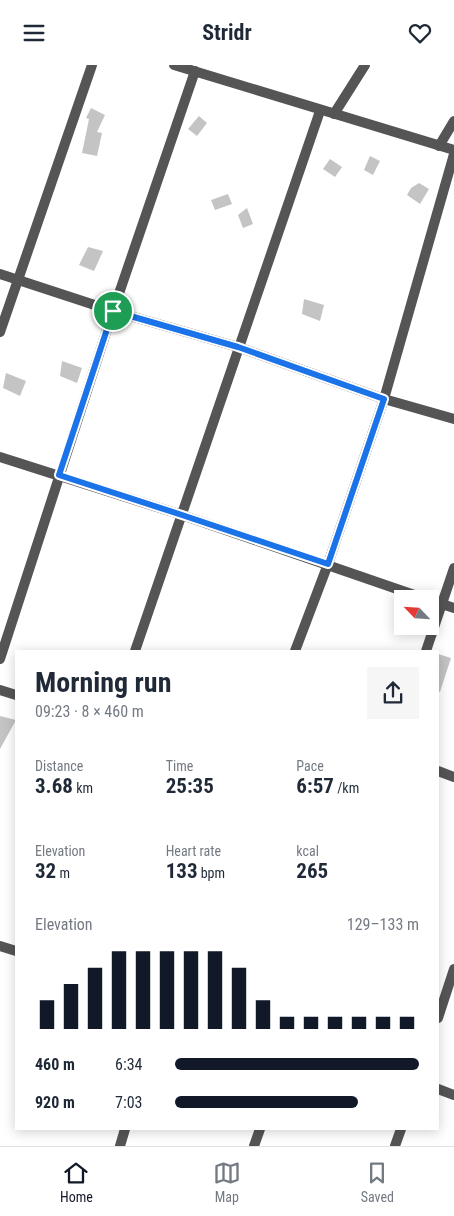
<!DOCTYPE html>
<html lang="en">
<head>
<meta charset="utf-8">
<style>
	:root { --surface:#fff; --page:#f6f6f7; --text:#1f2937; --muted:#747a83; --line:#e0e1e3; --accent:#111827 }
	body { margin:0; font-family:"Roboto Condensed",sans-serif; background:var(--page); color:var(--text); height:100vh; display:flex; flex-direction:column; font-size:19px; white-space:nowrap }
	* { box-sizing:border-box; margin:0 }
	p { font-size:16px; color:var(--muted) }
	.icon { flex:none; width:28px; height:28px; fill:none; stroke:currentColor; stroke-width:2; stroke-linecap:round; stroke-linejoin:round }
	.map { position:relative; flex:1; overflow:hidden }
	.drawer { position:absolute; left:15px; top:585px; width:424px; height:480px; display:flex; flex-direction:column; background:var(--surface); border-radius:0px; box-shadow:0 2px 12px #0003 }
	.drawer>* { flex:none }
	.needle { width:32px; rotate:295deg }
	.tools { position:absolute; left:394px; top:525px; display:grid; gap:10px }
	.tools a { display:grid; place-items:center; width:45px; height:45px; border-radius:0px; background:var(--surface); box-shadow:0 2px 12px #0003; font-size:25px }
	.pin { position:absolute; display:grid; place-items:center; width:42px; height:42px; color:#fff; margin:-21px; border:2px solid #fff; border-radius:50%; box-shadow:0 1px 5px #0007 }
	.round { display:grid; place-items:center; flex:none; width:52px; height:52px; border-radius:0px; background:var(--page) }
	.overview { display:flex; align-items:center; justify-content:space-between; height:85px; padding:0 20px }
	h1 { font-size:28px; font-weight:700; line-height:38px }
	.figures { display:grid; grid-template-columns:repeat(3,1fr); gap:8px; height:85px; padding:5px 20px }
	.figures div { display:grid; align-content:center }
	.figures b { font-size:21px; font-weight:700 }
	.figures small { font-size:14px; font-weight:400 }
	.figures p { font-size:14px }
	.chart { height:140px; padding:10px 20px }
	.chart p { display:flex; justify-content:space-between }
	.chart svg { width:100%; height:90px; margin-top:5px; stroke:var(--accent); stroke-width:6 }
	ul { padding:0 20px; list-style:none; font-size:16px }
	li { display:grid; grid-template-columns:80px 60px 1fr; align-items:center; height:38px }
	li i { height:12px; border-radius:6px; background:var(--accent) }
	header { display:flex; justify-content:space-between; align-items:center; height:65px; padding:0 20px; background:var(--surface); font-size:22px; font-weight:700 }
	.tabs { display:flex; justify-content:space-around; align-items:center; height:70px; border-top:1px solid var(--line); background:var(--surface); font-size:14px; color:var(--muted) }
	.tabs a { display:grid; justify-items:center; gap:2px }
	.tabs .active { color:var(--accent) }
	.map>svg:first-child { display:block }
	.building { fill:#c4c4c4 }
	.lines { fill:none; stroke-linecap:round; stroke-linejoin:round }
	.minor { stroke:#555; stroke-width:10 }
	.route-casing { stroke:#fff; stroke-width:10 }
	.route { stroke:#1a73e8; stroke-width:6 }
</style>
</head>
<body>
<header><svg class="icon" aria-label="menu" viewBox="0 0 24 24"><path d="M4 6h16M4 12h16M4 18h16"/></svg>Stridr<svg class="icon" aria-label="heart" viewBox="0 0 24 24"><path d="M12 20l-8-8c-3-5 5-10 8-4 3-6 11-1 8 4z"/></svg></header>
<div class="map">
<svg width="454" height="1081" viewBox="0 0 454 1081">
	<rect width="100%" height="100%" fill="#fff"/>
	<g class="building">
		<path d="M 91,43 L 105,50 L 97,67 L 102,68 L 97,91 L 82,88 L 89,54 L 86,53 Z"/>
		<path d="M 199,51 L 207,58 L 197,71 L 188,64 Z"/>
		<path d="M 370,91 L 380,96 L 373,110 L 364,105 Z"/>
		<path d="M 330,94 L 342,102 L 335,112 L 323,104 Z"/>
		<path d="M 419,118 L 429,124 L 420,139 L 407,130 L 411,123 Z"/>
		<path d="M 228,129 L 232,139 L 215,145 L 211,135 Z"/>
		<path d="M 247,143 L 253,159 L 243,163 L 238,150 Z"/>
		<path d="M 88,182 L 103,186 L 94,206 L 79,200 Z"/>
		<path d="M 304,234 L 324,240 L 320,256 L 302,249 Z"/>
		<path d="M 62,296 L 82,303 L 77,318 L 60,311 Z"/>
		<path d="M 6,308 L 26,316 L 20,331 L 3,323 Z"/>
		<path d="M 438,589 L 451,593 L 440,627 L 438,627 Z"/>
		<path d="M 0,651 L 16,655 L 0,684 Z"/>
	</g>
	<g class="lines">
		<g class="minor">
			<path d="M 174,0 L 454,85"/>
			<path d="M 334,49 L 365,0"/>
			<path d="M 439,81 L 454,56"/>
			<path d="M 0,209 L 113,246 L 238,282 L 384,334 L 454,354"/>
			<path d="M 0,267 L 92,0"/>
			<path d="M 0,392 L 182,450 L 426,534"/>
			<path d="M 436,537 L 454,543"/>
			<path d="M 135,586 L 320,46"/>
			<path d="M 295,586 L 328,499 L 384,334 L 454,89"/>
			<path d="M 426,586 L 454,503"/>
			<path d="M 0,594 L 113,246 L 195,6"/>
			<path d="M 0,625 L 16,630"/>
			<path d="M 438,706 L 454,712"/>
			<path d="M 0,881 L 16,886"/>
			<path d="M 438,953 L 454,904"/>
			<path d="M 438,1024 L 454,1030"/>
			<path d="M 120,1081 L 125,1064"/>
			<path d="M 254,1081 L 260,1064"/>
			<path d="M 395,1081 L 401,1064"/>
		</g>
	</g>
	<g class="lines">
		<defs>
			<path id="route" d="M 113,246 L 238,282 L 384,334 L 328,499 L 182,450 L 59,410 Z"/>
		</defs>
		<use href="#route" class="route-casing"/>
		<use href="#route" class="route"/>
	</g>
</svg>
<div class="tools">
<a><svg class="needle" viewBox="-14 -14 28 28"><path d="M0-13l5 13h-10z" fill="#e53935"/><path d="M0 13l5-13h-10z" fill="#747a83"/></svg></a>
</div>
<div class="pin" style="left:113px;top:246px;background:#1e9e55"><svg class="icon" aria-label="arrive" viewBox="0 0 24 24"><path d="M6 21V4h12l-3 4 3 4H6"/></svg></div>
<section class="drawer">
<div class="overview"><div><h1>Morning run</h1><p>09:23 · 8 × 460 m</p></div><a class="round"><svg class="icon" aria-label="share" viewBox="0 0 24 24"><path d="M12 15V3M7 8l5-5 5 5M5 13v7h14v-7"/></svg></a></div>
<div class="figures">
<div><p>Distance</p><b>3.68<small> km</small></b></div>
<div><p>Time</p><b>25:35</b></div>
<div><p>Pace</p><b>6:57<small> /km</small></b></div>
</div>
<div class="figures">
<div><p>Elevation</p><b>32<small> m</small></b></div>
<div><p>Heart rate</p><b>133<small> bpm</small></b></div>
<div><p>kcal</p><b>265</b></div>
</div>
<div class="chart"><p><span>Elevation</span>129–133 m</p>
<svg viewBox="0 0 160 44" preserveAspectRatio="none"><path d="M5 44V30M15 44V22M25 44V14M35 44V6M45 44V6M55 44V6M65 44V6M75 44V6M85 44V14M95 44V30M105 44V38M115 44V38M125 44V38M135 44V38M145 44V38M155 44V38"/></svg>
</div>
<ul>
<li><b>460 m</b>6:34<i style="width:100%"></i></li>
<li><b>920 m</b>7:03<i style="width:75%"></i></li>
</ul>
</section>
</div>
<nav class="tabs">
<a class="active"><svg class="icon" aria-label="home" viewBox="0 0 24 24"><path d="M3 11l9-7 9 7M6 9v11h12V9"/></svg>Home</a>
<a><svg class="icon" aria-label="map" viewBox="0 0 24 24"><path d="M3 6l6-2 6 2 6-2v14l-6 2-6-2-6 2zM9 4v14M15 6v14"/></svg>Map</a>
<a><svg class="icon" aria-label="saved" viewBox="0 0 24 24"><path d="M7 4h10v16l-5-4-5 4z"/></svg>Saved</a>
</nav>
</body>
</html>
